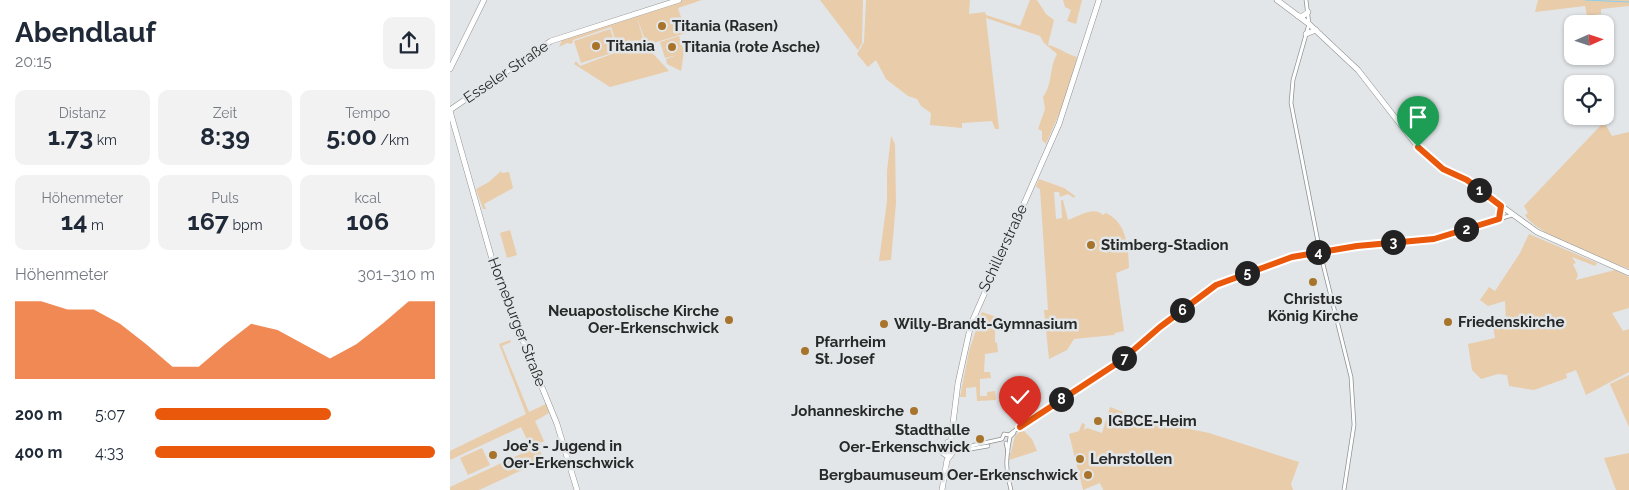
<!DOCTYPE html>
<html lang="de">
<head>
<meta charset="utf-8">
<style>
	:root { --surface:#fff; --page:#f2f2f3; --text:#1f2937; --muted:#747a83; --accent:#ea580c }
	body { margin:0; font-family:Raleway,sans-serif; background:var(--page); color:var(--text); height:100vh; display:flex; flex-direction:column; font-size:19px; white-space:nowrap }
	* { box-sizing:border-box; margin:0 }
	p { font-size:16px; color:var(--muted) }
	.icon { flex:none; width:28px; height:28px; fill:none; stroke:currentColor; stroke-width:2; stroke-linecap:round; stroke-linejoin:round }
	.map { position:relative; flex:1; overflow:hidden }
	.side { display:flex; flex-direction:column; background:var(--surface); width:450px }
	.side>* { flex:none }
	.needle { width:32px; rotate:87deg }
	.fabs { position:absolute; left:1114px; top:15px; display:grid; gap:10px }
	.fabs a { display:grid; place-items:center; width:50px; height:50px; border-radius:10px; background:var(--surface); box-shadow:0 1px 4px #0004; font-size:25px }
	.pin { position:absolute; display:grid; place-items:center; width:42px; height:42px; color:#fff; margin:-51px -21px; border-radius:50% 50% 50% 0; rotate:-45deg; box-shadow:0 0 5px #0007 }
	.pin .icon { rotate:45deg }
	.km { position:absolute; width:25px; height:25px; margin:-12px; border-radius:50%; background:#222; color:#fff; font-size:14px; line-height:25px; text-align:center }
	.round { display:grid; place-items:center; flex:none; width:52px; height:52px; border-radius:10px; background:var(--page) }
	.head { display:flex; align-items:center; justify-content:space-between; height:85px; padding:0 15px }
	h1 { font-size:28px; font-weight:700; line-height:38px }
	.figures { display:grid; grid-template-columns:repeat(3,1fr); gap:8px; height:85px; padding:5px 15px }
	.figures div { display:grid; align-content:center; border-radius:10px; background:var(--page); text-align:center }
	.figures b { font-size:25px; font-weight:700 }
	.figures small { font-size:14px; font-weight:400 }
	.figures p { font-size:14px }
	.chart { height:140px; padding:10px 15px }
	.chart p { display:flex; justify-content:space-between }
	.chart svg { width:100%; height:90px; margin-top:5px; fill:var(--accent); opacity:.7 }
	ul { padding:0 15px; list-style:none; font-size:16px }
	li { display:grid; grid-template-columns:80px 60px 1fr; align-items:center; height:38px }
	li i { height:12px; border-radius:6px; background:var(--accent) }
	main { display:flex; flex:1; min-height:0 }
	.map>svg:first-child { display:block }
	.green { fill:#e9ccaa }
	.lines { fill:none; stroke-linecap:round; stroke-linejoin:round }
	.stream { stroke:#8bcfec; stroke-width:1 }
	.minor-casing { stroke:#8e9293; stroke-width:4.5 }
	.major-casing { stroke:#8e9293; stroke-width:6 }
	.minor { stroke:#fff; stroke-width:3 }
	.major { stroke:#fff; stroke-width:5 }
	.route-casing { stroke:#fff; stroke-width:10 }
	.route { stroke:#ea580c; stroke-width:6 }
	.poi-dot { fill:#a8742c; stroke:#e2e6e8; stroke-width:2 }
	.labels { text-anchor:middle; stroke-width:5; stroke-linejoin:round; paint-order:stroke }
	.poi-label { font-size:15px; font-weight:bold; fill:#272929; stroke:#e2e6e8; text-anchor:start }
	.street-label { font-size:15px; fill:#272929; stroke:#e2e6e8 }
</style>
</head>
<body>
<main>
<section class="side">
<div class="head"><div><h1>Abendlauf</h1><p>20:15</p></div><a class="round"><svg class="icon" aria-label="share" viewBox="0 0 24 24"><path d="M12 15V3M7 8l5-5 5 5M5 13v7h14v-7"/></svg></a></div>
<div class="figures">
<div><p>Distanz</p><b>1.73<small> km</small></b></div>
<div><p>Zeit</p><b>8:39</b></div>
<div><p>Tempo</p><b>5:00<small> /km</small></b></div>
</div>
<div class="figures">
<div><p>Höhenmeter</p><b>14<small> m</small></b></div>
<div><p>Puls</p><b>167<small> bpm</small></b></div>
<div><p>kcal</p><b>106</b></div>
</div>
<div class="chart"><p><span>Höhenmeter</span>301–310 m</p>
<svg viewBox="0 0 160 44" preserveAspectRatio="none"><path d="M0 44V6L10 6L20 10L30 10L40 17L50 27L60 38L70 38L80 27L90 17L100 20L110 27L120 34L130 27L140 17L150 6L160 6V44z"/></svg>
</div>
<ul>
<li><b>200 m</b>5:07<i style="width:63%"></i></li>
<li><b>400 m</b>4:33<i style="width:100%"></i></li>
</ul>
</section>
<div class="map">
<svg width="1179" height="490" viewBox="0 0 1179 490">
	<rect width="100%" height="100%" fill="#e2e6e8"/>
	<g class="green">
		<path d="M 231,0 L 252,0 L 228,8 L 236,33 L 197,45 L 187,18 L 195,45 L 219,71 L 160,87 L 124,64 L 126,61 L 130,66 L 191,43 L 172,49 L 170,45 L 167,45 L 161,27 L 123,40 L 122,44 L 117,43 L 109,47 L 112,40 Z"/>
		<path d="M 370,0 L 413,0 L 412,43 L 408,50 Z"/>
		<path d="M 416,0 L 520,0 L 519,14 L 535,12 L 536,15 L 570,26 L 580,0 L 587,0 L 596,14 L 604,20 L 598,45 C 610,48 616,54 627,57 L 616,98 L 596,144 L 592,140 L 592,131 L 588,129 L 595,109 L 593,97 C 603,84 599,68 607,54 L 594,43 L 590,36 L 536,18 L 549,129 L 545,129 L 542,121 L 512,123 L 512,128 L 480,125 L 481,113 L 471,106 L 467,99 L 458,96 L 436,79 L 426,60 L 418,67 L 407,54 L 414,42 Z"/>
		<path d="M 613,0 L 632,0 L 626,24 L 617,21 L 621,10 L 615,7 Z"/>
		<path d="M 1088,0 L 1179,0 L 1179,6 L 1151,9 L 1151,14 L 1137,16 L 1135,6 L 1085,12 Z"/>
		<path d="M 160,29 L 168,51 L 131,63 L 124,41 Z"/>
		<path d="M 229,36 L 234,52 L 231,71 L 217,64 L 216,59 L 227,55 L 215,58 L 210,42 Z"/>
		<path d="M 1154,122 L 1162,136 L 1179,132 L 1179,269 C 1157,261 1085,234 1075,215 L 1078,213 L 1074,206 Z"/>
		<path d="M 441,136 L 445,144 L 446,203 L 441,260 L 429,261 L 437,201 L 437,171 Z"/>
		<path d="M 51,171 L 52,173 L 59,172 L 63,188 L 34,204 L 36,209 L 33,209 L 26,189 L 39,182 Z"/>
		<path d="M 589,179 L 614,188 L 625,196 L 624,198 L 618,194 L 610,197 L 609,192 L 604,192 L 606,219 L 612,218 L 611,200 L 613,200 L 618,220 C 630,216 643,206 653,215 L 656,213 C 677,223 678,246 679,268 L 666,273 L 674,331 L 665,333 L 664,335 L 624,339 L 617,350 L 599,359 L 594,310 L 598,310 L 590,189 L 586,187 Z"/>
		<path d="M 60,230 L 67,255 L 57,258 L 50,233 Z"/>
		<path d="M 1079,234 L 1147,263 L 1145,266 L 1122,257 L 1126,263 L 1123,264 L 1128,275 L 1126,280 L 1165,270 L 1179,277 L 1179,308 L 1162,313 L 1173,331 L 1179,329 L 1179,372 L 1136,395 L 1126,370 L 1116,374 L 1117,378 L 1084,390 L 1059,386 L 1057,375 L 1048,374 L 1031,379 L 1022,370 L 1018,344 L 1045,338 L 1043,325 L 1056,323 L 1055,301 L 1038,306 L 1030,300 L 1039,287 L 1045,291 L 1070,253 Z"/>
		<path d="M 532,312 L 558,321 L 566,320 L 565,331 L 560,332 L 559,325 L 545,327 L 545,342 L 547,343 L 548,352 L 535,354 L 534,372 L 540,372 L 541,378 L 530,379 L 530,396 L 537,396 L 537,392 L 545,391 L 546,400 L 527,401 L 526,387 L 516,388 L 516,397 L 510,397 L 519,351 Z"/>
		<path d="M 60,340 L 61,342 L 52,346 L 79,412 L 96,404 L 99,413 L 85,421 L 94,441 L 81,448 L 71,427 L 0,460 L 0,451 L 76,414 L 49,344 Z"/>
		<path d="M 1179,375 L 1179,427 L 1160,384 Z"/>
		<path d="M 660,407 L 673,412 L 672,415 L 759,433 L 849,462 L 841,484 L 843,490 L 653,490 L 650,483 L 633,490 L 619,434 L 629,431 L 632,423 L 635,424 L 634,430 L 637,428 L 652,433 Z"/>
		<path d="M 572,429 L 582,439 L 587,451 L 559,460 L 565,436 Z"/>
		<path d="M 88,446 L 94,460 L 29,490 L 0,490 L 0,487 Z"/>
		<path d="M 32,448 L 40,465 L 18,475 L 10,458 Z"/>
		<path d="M 1179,453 L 1179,490 L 1166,490 L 1154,458 Z"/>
	</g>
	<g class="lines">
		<path class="stream" d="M 1135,0 L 1179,2"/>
		<defs>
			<g id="minor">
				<path d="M 856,0 L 859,24 L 843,80 L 841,103 L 870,252 L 901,377 L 904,425 L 894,490"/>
				<path d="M 1049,219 L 1051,207"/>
				<path d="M 556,443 L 558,452"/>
				<path d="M 502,450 L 552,439 L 554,434 L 559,435 L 588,413 L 671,360 L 710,327 L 766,285 L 842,257 L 909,245 L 984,239 L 1062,215"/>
				<path d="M 503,452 L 538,446"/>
				<path d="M 561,490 C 555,466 556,459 560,437 L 564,433"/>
			</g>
			<g id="major">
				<path d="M 827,0 L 859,24 L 908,70 L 968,147 L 993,169 L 1017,181 L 1087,232 L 1179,273"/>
				<path d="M 848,16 L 853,16 L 858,12"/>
				<path d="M 856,34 L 866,30"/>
				<path d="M 0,69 L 34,0"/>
				<path d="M 0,110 L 101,41 L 229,0"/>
				<path d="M 0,111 L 47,277 L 107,424 L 127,490"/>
				<path d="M 498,442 L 493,453 L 499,457"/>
				<path d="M 500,447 L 508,383 L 521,324 L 609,124 L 649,0"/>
				<path d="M 492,490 L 497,460 L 503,452 L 500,448 L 497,447"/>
			</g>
		</defs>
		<use href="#minor" class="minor-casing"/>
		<use href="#major" class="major-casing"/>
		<use href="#minor" class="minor"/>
		<use href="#major" class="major"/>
	</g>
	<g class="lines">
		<defs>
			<path id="route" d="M 570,427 L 672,360 L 710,327 L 766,285 L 842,257 L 907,246 L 984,239 L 1049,219 L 1051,206 L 1017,180 L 993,169 L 968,147"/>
		</defs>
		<use href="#route" class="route-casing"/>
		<use href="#route" class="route"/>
	</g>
	<g class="poi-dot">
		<circle cx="212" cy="26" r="5"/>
		<circle cx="146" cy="46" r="5"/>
		<circle cx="222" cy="47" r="5"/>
		<circle cx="641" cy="245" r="5"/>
		<circle cx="863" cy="282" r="5"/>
		<circle cx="279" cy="320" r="5"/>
		<circle cx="998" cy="322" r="5"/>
		<circle cx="434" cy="324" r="5"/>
		<circle cx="355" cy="351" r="5"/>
		<circle cx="464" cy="411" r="5"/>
		<circle cx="648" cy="421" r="5"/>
		<circle cx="530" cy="439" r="5"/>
		<circle cx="43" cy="455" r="5"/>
		<circle cx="630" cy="459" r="5"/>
		<circle cx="638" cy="475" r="5"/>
	</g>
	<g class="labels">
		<g class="poi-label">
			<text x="222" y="31">Titania (Rasen)</text>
			<text x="156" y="51">Titania</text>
			<text x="232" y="52">Titania (rote Asche)</text>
			<text x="651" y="250">Stimberg-Stadion</text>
			<text x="863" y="304" text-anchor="middle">Christus<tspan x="863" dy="17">König Kirche</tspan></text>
			<text x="269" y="316" text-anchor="end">Neuapostolische Kirche<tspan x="269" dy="17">Oer-Erkenschwick</tspan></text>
			<text x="1008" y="327">Friedenskirche</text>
			<text x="444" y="329">Willy-Brandt-Gymnasium</text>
			<text x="365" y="347">Pfarrheim<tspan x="365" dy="17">St. Josef</tspan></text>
			<text x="454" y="416" text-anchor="end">Johanneskirche</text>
			<text x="658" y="426">IGBCE-Heim</text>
			<text x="520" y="435" text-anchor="end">Stadthalle<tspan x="520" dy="17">Oer-Erkenschwick</tspan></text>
			<text x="53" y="451">Joe's - Jugend in<tspan x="53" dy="17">Oer-Erkenschwick</tspan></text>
			<text x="640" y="464">Lehrstollen</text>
			<text x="628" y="480" text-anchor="end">Bergbaumuseum Oer-Erkenschwick</text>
		</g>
		<g class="street-label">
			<text transform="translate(56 72) rotate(-34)" y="5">Esseler Straße</text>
			<text transform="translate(553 248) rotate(-65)" y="5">Schillerstraße</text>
			<text transform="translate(67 322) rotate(69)" y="5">Horneburger Straße</text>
		</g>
	</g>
</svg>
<div class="fabs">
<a><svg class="needle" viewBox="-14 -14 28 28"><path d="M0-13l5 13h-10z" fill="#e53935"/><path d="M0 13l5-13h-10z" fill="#747a83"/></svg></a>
<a><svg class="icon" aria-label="locate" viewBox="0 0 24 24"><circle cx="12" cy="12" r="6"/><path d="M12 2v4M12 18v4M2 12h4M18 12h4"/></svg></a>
</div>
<div class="pin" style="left:968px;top:147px;background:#1e9e55"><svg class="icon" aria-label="arrive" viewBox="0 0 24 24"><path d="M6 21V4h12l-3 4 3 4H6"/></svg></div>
<div class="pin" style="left:570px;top:427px;background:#d93025"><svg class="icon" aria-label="check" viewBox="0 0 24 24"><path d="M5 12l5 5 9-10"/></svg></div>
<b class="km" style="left:1029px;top:190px">1</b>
<b class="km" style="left:1016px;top:229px">2</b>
<b class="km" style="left:943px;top:242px">3</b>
<b class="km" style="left:868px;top:252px">4</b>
<b class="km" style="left:797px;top:273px">5</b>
<b class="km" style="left:732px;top:310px">6</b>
<b class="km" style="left:674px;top:358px">7</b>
<b class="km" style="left:611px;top:399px">8</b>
</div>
</main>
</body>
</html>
